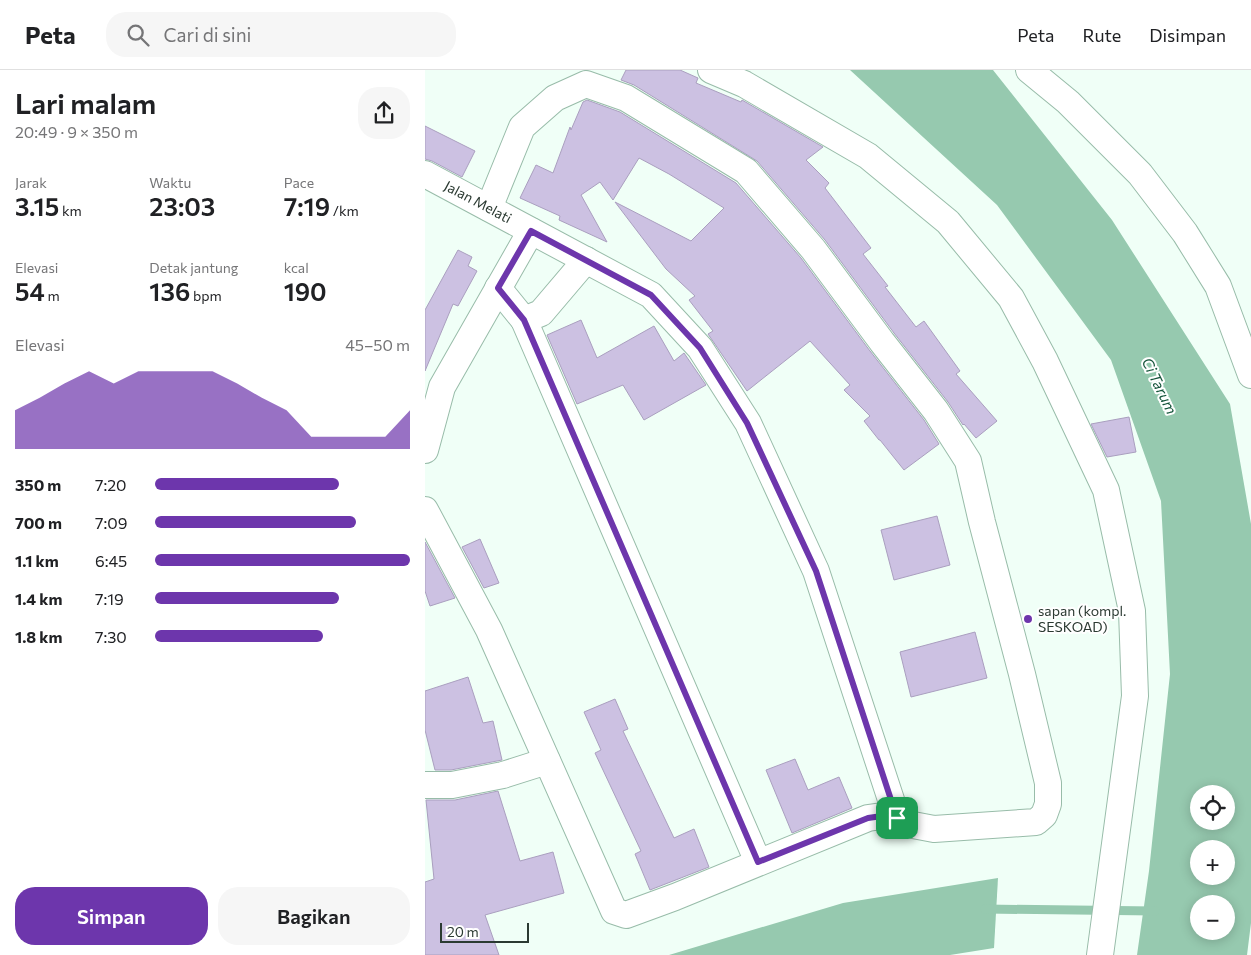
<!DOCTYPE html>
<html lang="id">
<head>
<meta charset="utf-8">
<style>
	:root { --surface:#fff; --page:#f6f6f6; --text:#202124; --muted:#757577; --line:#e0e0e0; --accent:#6d36ac }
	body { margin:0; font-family:Commissioner,sans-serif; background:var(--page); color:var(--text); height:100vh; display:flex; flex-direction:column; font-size:19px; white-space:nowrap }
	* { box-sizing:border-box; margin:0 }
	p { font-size:16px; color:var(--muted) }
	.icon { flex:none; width:28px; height:28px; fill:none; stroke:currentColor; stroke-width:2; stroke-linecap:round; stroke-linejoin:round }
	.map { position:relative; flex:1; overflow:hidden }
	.drawer { display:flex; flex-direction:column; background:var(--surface); width:425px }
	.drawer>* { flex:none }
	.controls { position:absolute; left:765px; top:715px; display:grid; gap:10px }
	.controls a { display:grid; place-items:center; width:45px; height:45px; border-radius:50%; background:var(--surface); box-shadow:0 2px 12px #0003; font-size:25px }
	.scale { position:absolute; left:15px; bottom:12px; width:89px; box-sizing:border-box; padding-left:5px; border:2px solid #2b3a32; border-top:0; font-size:14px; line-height:18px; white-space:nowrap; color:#2b3a32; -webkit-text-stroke:4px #fff; paint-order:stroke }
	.pin { position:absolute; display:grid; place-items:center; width:42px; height:42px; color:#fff; margin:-21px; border-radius:10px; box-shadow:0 2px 8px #0006 }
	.round { display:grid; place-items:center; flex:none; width:52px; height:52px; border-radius:20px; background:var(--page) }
	.overview { display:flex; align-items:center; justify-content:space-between; height:85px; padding:0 15px }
	h1 { font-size:28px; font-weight:600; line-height:38px }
	.figures { display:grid; grid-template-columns:repeat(3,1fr); gap:8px; height:85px; padding:5px 15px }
	.figures div { display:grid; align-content:center }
	.figures b { font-size:25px; font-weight:600 }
	.figures small { font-size:14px; font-weight:400 }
	.figures p { font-size:14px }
	.chart { height:140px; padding:10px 15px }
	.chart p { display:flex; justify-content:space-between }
	.chart svg { width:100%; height:90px; margin-top:5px; fill:var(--accent); opacity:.7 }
	.action { display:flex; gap:10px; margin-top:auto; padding:10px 15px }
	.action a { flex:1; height:58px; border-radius:20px; background:var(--accent); color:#fff; font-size:20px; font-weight:600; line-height:58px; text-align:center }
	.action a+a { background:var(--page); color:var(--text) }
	ul { padding:0 15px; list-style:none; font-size:16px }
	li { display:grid; grid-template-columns:80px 60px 1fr; align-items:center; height:38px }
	li i { height:12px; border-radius:6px; background:var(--accent) }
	header { display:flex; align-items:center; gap:30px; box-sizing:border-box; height:70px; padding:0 25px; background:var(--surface); border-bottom:1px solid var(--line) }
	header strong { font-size:24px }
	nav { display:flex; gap:28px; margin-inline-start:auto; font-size:18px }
	.search { width:350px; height:45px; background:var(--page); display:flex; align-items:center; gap:12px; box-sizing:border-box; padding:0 18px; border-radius:20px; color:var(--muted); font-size:19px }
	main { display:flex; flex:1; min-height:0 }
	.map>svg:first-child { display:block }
	.water { fill:#96c9af; fill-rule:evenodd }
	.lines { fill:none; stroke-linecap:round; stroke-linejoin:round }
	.stream { stroke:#96c9af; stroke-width:9 }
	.building { fill:#ccc1e2; stroke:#aa9fbf }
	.street-casing { stroke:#98bca9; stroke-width:28 }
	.street { stroke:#fff; stroke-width:26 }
	.route-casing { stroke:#fff; stroke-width:10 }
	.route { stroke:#6d36ac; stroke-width:6 }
	.poi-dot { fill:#6d36ac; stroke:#fff; stroke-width:2 }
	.labels { text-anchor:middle; stroke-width:4; stroke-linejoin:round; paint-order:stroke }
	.street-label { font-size:14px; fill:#2b3a32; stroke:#fff }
	.poi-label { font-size:14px; fill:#2b3a32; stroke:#fff; text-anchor:start }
	.water-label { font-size:15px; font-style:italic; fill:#14543a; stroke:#fff }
</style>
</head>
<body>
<header>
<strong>Peta</strong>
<div class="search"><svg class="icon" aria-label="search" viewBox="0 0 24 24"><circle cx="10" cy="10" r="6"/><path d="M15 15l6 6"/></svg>Cari di sini</div>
<nav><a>Peta</a><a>Rute</a><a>Disimpan</a></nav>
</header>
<main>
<section class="drawer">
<div class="overview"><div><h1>Lari malam</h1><p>20:49 · 9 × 350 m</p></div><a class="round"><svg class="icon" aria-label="share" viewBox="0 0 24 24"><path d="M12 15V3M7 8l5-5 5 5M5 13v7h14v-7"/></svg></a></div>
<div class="figures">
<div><p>Jarak</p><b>3.15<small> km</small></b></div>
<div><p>Waktu</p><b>23:03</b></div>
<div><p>Pace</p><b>7:19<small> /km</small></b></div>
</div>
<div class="figures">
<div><p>Elevasi</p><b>54<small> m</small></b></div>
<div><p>Detak jantung</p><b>136<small> bpm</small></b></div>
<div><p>kcal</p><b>190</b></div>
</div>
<div class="chart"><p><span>Elevasi</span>45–50 m</p>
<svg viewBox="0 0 160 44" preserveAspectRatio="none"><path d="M0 44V25L10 19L20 12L30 6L40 12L50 6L60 6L70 6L80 6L90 12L100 19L110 25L120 38L130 38L140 38L150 38L160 25V44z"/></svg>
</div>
<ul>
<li><b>350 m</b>7:20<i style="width:72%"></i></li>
<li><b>700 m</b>7:09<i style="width:79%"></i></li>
<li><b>1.1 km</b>6:45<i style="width:100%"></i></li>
<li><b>1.4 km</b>7:19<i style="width:72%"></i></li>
<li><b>1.8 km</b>7:30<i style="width:66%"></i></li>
</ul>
<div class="action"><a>Simpan</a><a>Bagikan</a></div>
</section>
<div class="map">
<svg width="826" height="885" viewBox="0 0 826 885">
	<rect width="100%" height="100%" fill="#f0fff7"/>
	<g class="water">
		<path d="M 425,0 L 568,0 L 687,150 L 805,334 L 826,454 L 826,853 L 822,885 L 712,885 L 724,801 L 745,604 L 736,431 L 686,290 L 572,135 ZM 774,724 L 801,724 L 801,751 L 774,751 ZM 774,779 L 801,779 L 801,806 L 774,806 ZM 774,834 L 801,834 L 801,861 L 774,861 Z"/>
		<path d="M 573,808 L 569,878 L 525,885 L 244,885 L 418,833 Z"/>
	</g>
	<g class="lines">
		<path class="stream" d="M 560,839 L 730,841"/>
	</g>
	<g class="building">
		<path d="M 201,0 L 255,0 L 273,8 L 271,13 L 316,32 L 317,30 L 398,77 L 381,90 L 404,113 L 400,118 L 446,178 L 438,184 L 463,216 L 460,217 L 491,257 L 499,251 L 535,301 L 531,304 L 572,351 L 551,368 L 539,354 L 538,355 L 523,332 L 469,263 L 400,170 L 332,91 L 209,15 L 196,10 Z"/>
		<path d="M 162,30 L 195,42 L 311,113 L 376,188 L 445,281 L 499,350 L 514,374 L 479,400 L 455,370 L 454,370 L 439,351 L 445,346 L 419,320 L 425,315 L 385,271 L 322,321 L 283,264 L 288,261 L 264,230 L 270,226 L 241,199 L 190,132 L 266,171 L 299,138 L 244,104 L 214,88 L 188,130 L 175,112 L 156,125 L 182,172 L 134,150 L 135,146 L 95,128 L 111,95 L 128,103 L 145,57 L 146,60 L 158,32 Z"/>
		<path d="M 0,56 L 50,81 L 37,107 L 7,91 L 0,89 Z"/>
		<path d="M 33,180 L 47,187 L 43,196 L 52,201 L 33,236 L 28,234 L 0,301 L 0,240 Z"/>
		<path d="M 156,250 L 172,288 L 229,256 L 249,291 L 259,283 L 281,315 L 219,350 L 198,315 L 152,334 L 122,265 Z"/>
		<path d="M 704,347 L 711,382 L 682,387 L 666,354 Z"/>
		<path d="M 512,446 L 525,495 L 469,510 L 456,460 Z"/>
		<path d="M 55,469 L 74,513 L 59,518 L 37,477 Z"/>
		<path d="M 0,472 L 30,528 L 5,536 L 0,521 Z"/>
		<path d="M 550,562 L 562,608 L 486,627 L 475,582 Z"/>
		<path d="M 43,607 L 58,653 L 68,651 L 77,690 L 26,700 L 10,700 L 0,660 L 0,621 Z"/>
		<path d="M 190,629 L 203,659 L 198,661 L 249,768 L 269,759 L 284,797 L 225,820 L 210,784 L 216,781 L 170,683 L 176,680 L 159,642 Z"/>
		<path d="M 370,689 L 383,720 L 414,707 L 427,738 L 367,763 L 341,700 Z"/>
		<path d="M 73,721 L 95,791 L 128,782 L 139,823 L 60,845 L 74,885 L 0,885 L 0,812 L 9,809 L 1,730 L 30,730 Z"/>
	</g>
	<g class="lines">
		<defs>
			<g id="street">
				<path d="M 286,0 L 319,14 L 443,86 L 523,152 L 586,228 L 620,291 L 681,420 L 707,541 L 710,626 L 675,885"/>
				<path d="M 604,0 L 643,32 L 715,104 L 760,163 L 793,216 L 826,305"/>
				<path d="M 0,104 L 226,225 L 275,278 L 323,353 L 391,501 L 472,748"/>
				<path d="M 73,218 L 99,250 L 116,243 L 161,190"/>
				<path d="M 99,250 L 333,792"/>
				<path d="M 0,380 L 17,317 L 106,161"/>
				<path d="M 0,440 L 64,560 L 189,841 L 201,845 L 250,827 L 443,748 L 457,746 L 472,748 L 488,755 L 509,759 L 611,752 L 619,745 L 623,734 L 623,713 L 597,604 L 557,452 L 543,391 L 511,341 L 457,272 L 388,179 L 321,101 L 201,28 L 161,14 L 130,28 L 97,57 L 64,138"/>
				<path d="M 0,715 L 27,715 L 78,705 L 122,691"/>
			</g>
		</defs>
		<use href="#street" class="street-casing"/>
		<use href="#street" class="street"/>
	</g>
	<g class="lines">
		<defs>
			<path id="route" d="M 106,161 L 226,225 L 275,278 L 322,353 L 391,501 L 472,748 L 457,746 L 443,748 L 333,792 L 99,250 L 73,218 Z"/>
		</defs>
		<use href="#route" class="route-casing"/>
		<use href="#route" class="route"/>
	</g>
	<circle class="poi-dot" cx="603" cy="549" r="5"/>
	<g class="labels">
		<g class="street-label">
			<text transform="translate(53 132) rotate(28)" y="5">Jalan Melati</text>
		</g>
		<g class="poi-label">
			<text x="613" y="546">sapan (kompl.<tspan x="613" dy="16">SESKOAD)</tspan></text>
		</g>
		<g class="water-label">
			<text transform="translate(734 316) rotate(64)" y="5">Ci Tarum</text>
		</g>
	</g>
</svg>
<div class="controls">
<a><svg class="icon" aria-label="locate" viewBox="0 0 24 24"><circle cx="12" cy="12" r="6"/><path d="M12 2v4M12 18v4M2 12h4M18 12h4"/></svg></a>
<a>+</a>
<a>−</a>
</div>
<div class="scale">20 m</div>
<div class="pin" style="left:472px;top:748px;background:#1e9e55"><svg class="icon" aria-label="arrive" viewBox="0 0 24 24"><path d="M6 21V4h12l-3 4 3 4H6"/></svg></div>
</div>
</main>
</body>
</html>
